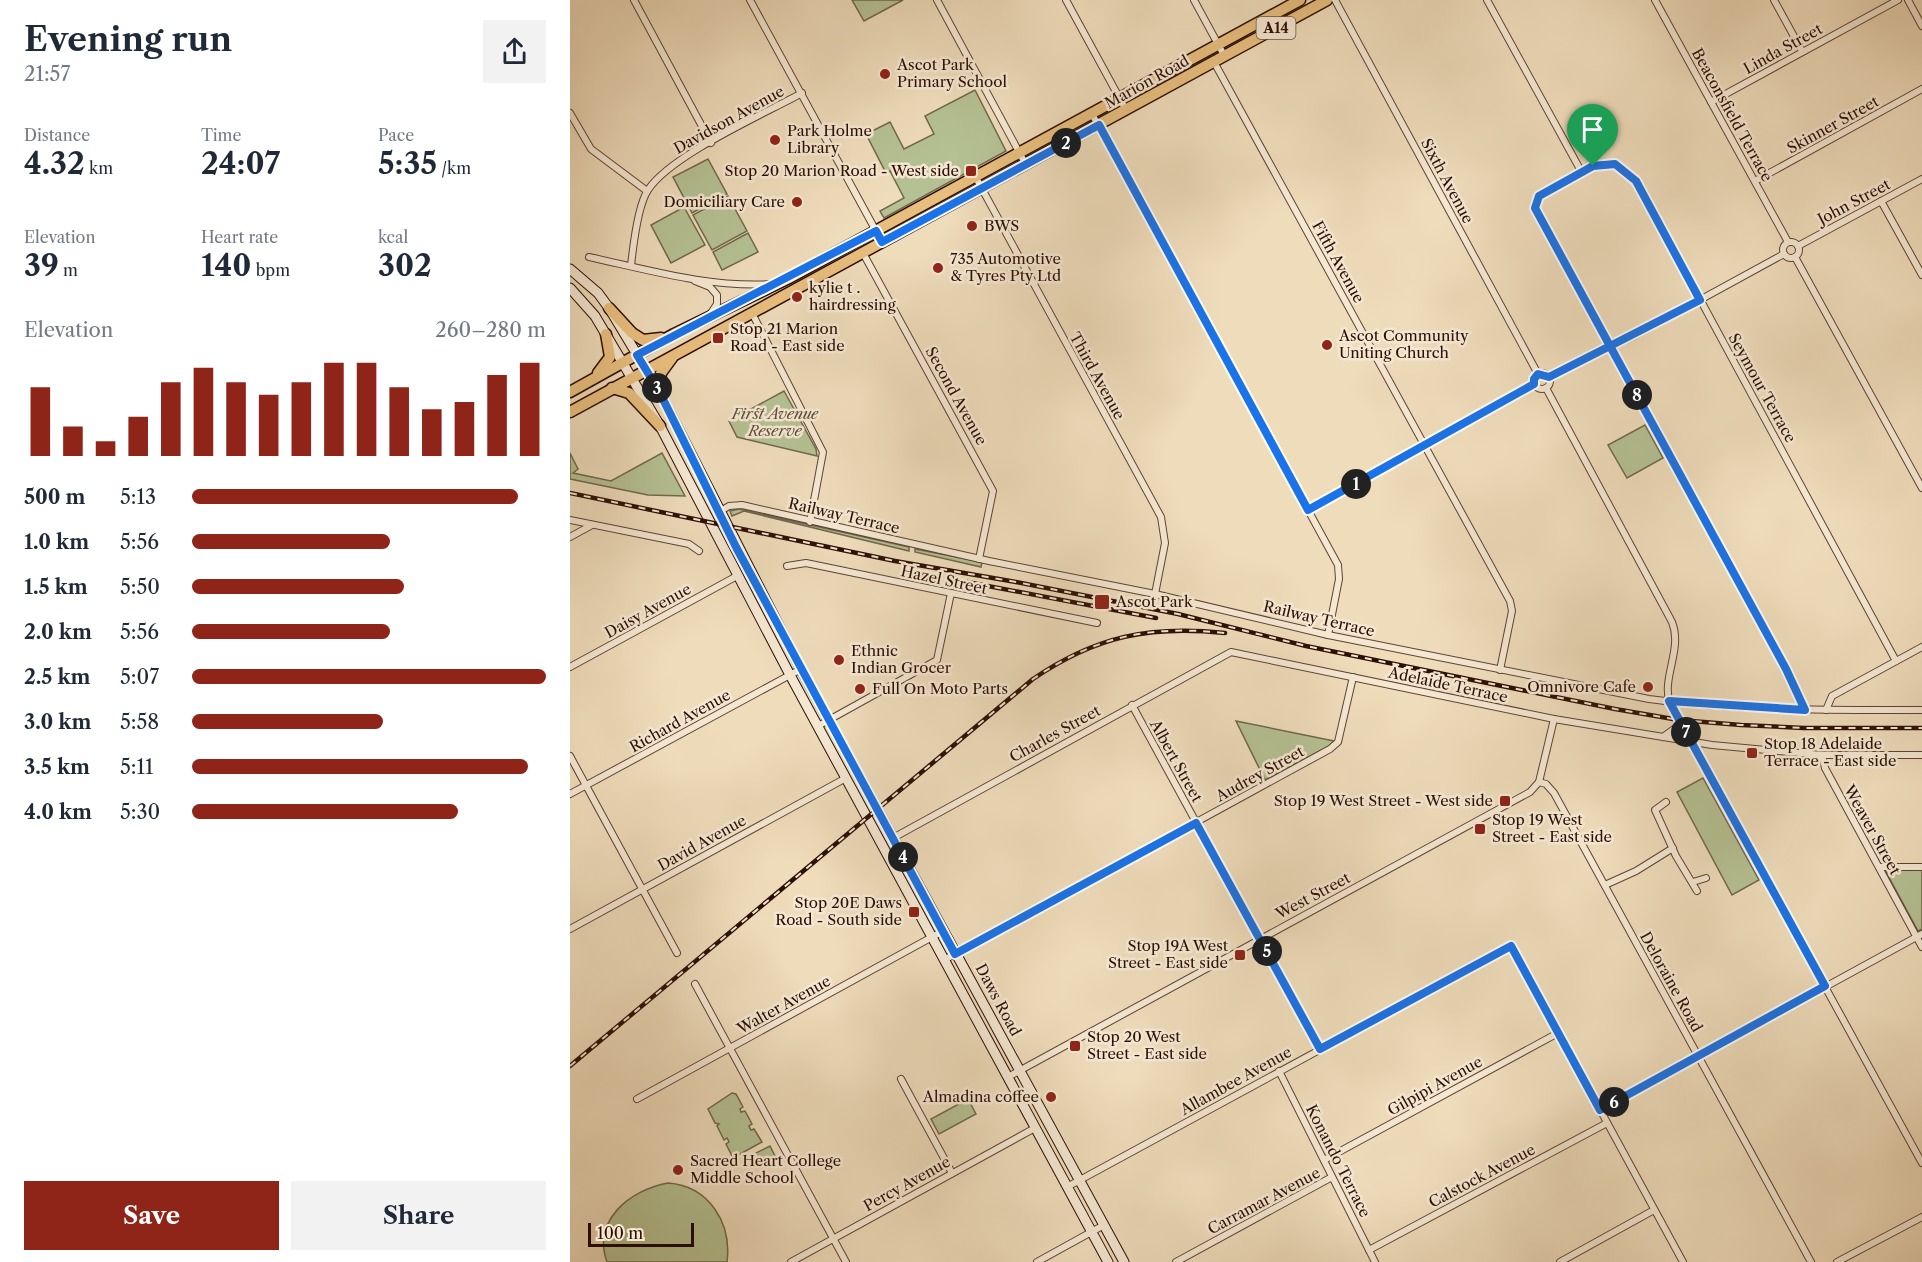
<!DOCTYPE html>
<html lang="en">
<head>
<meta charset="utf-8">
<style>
	:root { --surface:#fff; --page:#f2f2f3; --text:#1f2937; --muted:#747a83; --accent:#8f2418 }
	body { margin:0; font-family:"Libre Caslon Text",serif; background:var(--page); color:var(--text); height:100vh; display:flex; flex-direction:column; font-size:22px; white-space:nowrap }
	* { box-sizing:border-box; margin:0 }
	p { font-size:20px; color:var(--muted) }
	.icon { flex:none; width:33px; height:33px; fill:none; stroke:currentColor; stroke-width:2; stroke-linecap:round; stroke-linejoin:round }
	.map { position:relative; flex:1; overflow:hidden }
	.drawer { display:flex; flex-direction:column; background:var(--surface); width:570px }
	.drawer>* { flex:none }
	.scale { position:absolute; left:18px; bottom:15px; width:106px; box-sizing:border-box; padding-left:6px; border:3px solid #2c0e04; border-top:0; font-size:16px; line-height:21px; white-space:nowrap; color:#2c0e04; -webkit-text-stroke:4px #f5e8d3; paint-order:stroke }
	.pin { position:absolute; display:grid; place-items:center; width:51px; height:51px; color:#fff; margin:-62px -26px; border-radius:50% 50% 50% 0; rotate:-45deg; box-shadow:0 0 6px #0007 }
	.pin .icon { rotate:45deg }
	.km { position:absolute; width:30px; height:30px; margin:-15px; border-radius:50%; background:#222; color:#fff; font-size:16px; line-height:30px; text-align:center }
	.round { display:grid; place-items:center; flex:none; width:63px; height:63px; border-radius:0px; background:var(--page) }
	.head { display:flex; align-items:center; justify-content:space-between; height:102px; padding:0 24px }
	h1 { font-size:33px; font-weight:700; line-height:45px }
	.stats { display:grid; grid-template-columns:repeat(3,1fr); gap:9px; height:102px; padding:6px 24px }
	.stats div { display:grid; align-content:center }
	.stats b { font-size:30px; font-weight:700 }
	.stats small { font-size:16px; font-weight:400 }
	.stats p { font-size:16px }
	.chart { height:168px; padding:12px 24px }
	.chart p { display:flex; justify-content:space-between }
	.chart svg { width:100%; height:108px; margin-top:6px; stroke:var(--accent); stroke-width:6 }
	.button { display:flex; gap:12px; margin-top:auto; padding:12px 24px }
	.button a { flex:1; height:69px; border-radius:0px; background:var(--accent); color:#fff; font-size:24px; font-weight:700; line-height:69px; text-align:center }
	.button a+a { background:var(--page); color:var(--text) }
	ul { padding:0 24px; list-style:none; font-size:20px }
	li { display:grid; grid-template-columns:96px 72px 1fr; align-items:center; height:45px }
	li i { height:15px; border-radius:8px; background:var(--accent) }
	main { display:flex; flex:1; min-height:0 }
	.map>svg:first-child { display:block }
	.green { fill:#b5c193; stroke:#70684c; stroke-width:1.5 }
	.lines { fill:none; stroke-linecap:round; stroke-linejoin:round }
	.minor-casing { stroke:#5d4232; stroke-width:8 }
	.secondary-casing { stroke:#2c0e04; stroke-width:11 }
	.primary-casing { stroke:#2c0e04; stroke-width:13 }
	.minor { stroke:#f5e8d3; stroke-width:6 }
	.secondary { stroke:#f5e8d3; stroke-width:9 }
	.primary { stroke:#e8be7e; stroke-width:10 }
	.rail-casing { stroke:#2c0e04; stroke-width:4.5 }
	.rail { stroke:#f5e8d3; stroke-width:2; stroke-dasharray:7; stroke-linecap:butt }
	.route-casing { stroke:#fff; stroke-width:12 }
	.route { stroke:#1a73e8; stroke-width:8 }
	.poi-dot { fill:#8f2418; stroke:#f5e8d3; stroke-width:2 }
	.labels { text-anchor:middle; stroke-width:5; stroke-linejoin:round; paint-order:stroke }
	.shield { fill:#f5e8d3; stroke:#684f42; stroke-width:1.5 }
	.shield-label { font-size:14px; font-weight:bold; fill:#2c0e04 }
	.street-label { font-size:15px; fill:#2c0e04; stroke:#f5e8d3 }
	.poi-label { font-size:15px; fill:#2c0e04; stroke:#f5e8d3; text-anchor:start }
	.park-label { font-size:15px; font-style:italic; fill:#5c4d36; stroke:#f5e8d3 }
</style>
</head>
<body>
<main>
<section class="drawer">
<div class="head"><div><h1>Evening run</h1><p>21:57</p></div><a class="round"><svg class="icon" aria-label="share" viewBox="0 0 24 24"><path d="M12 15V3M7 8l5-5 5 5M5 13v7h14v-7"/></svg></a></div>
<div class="stats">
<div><p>Distance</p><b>4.32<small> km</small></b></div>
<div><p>Time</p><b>24:07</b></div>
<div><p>Pace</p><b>5:35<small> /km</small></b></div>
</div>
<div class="stats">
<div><p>Elevation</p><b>39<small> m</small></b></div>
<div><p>Heart rate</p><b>140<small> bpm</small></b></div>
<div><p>kcal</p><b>302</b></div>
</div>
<div class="chart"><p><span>Elevation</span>260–280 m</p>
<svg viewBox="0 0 160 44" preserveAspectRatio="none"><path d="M5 44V16M15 44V32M25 44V38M35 44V28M45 44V14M55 44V8M65 44V14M75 44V19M85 44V14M95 44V6M105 44V6M115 44V16M125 44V25M135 44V22M145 44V11M155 44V6"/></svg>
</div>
<ul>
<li><b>500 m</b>5:13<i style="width:92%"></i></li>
<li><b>1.0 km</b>5:56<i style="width:56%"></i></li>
<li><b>1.5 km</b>5:50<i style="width:60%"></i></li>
<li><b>2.0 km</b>5:56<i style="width:56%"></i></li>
<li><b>2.5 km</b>5:07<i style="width:100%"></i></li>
<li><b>3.0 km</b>5:58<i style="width:54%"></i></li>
<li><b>3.5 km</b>5:11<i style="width:95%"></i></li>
<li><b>4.0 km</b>5:30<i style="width:75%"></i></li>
</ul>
<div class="button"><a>Save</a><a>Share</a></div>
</section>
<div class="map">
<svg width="1352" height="1262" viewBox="0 0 1352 1262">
	<rect width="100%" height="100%" fill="#efdcbb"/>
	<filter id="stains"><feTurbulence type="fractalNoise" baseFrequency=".00333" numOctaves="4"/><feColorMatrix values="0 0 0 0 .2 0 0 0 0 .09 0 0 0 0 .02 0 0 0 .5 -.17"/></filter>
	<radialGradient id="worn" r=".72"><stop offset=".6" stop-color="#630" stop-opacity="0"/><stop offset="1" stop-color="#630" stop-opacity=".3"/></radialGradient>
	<g class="green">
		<path d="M 282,0 L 333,0 L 294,21 Z"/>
		<path d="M 405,90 L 436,151 L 314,218 L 310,211 L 334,198 L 320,171 L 316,173 L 296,134 L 320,122 L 334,149 L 364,134 L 355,116 Z"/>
		<path d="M 138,159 L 157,194 L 122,213 L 103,177 Z"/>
		<path d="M 158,196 L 177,231 L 142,250 L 123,215 Z"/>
		<path d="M 114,207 L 135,245 L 101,263 L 81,225 Z"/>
		<path d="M 178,233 L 188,252 L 152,270 L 143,252 Z"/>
		<path d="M 214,391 L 246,449 L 247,456 L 167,437 L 159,421 Z"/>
		<path d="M 1075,425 L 1093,458 L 1057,478 L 1038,445 Z"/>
		<path d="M 0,453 L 8,469 L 3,473 L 41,481 L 92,453 L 115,496 L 78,495 L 0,479 Z"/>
		<path d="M 169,509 L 339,547 L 339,551 L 174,511 L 162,516 L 160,511 Z"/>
		<path d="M 345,549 L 412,562 L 411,567 L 345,552 Z"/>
		<path d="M 666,721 L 764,741 L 759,746 L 695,780 Z"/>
		<path d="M 1133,778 L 1189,880 L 1162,895 L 1107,792 Z"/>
		<path d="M 1315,870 L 1352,870 L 1352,929 L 1348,931 Z"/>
		<path d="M 162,1093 L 166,1094 L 173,1107 L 170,1109 L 171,1112 L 175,1111 L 182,1124 L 179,1126 L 181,1130 L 184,1129 L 192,1142 L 163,1158 L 156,1144 L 159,1142 L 157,1138 L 154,1140 L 147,1126 L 149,1124 L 145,1123 L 138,1109 Z"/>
		<path d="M 398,1099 L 406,1114 L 369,1134 L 361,1119 Z"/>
		<path d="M 200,1146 L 205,1156 L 183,1167 L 178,1157 Z"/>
		<path d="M 98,1183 C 139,1186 162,1223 157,1262 L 37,1262 C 22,1220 60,1190 98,1183 Z"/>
	</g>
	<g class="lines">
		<defs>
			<g id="minor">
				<path d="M 64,0 L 141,143"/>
				<path d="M 180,0 L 312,242"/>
				<path d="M 367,0 L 456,165"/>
				<path d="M 496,0 L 556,110"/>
				<path d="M 624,0 L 655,57"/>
				<path d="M 765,0 L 968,374"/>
				<path d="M 917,0 L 1011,171"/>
				<path d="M 1085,0 L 1218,242"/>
				<path d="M 1204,0 L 1232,51"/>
				<path d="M 1338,0 L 1352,26"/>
				<path d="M 644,62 L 940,601 L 942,611 L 930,670"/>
				<path d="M 1141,102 L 1328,0"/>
				<path d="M 0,113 L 21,149 L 77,191"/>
				<path d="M 522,114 L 768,565 L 769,579 L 758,635"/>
				<path d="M 405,176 L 591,517 L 595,543 L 585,594"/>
				<path d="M 1185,181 L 1352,89"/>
				<path d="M 1311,201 L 1352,275"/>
				<circle cx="1221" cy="250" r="8"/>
				<path d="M 1228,246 L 1352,179"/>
				<path d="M 293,253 L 423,491 L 409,559"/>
				<path d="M 19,257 C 79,270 140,288 202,284"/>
				<path d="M 1225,257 L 1352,488"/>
				<path d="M 61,266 C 63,247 68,205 78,190 C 101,155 192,115 232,93"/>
				<path d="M 125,281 L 140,287 L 147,295 L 147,304 L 139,316"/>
				<path d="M 182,313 L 253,452 L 240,522"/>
				<circle cx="972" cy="381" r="8"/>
				<path d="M 979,377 L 1062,337 L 1214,254"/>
				<path d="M 976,388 L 1102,622 C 1113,650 1091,677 1100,705 L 1352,1163"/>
				<path d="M 738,510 L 964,384"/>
				<path d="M 149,512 L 159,506 L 172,505 L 419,561 L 585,594 L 758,635 L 1079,699 C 1169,711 1261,710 1352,710"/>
				<path d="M 0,520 L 119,544 L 129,551"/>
				<path d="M 0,537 L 22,525"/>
				<path d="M 217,566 L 236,563 L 527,623"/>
				<path d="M 0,667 L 167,576"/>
				<path d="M 562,705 L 750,1049"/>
				<path d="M 1235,710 L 1216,669 L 965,209 L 969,196 L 1018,167 L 1045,164 L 1066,181 L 1326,661"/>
				<path d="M 1256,710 L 1262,696 L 1352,647"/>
				<path d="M 248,726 L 367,660 L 381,593"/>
				<path d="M 1093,737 L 1111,724"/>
				<path d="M 1252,755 L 1255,768 L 1352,947"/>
				<path d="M 0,756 L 107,953"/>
				<path d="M 969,782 L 976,784 L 984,793 L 1241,1262"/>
				<path d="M 0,794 L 231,669"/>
				<path d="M 1096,802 L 1085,810 L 1106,856 L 1127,891"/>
				<path d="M 323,838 L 661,652 L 984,719 L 1142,745 L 1252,755 L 1352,755"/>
				<path d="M 1309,867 L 1352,867"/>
				<path d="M 1123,882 L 1136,878"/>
				<path d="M 1035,885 L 1066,871 L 1103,848"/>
				<path d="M 0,929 L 276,778"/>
				<path d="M 374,960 L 760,749 L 768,742 L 783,677"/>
				<path d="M 125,984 L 276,1262"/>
				<path d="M 709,1071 L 805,1262"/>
				<path d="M 438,1077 L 960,792 L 969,782 L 984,719"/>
				<path d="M 331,1079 L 382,1173"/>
				<path d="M 67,1099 L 373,931"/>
				<path d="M 1030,1110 L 1352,934"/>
				<path d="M 754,1160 L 988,1033"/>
				<path d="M 497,1187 L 941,946 L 1113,1262"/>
				<path d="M 799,1250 L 1037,1123"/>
				<path d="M 221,1262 L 465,1128"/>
				<path d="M 467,1262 L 534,1225"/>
				<path d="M 606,1262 L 762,1177"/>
				<path d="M 990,1262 L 1084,1210"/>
				<path d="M 1267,1262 L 1352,1217"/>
			</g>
			<g id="secondary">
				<path d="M 0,269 L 28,293 L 39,308 L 89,391 L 231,669 L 554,1262"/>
				<path d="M 0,288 L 25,316 L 90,426 L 220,675 L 538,1262"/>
			</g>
			<g id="primary">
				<path d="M 39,308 L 62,333 L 73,340 L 91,338"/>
				<path d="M 28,373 L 40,357 L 36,334"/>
				<path d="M 42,388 L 59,393 L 90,426"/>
				<path d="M 89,391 L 91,373 L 102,358"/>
				<path d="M 0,392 L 104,334 L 219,278 L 730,0"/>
				<path d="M 0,412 L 757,0"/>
			</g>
		</defs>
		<use href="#minor" class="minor-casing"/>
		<use href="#secondary" class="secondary-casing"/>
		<use href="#primary" class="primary-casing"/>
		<use href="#minor" class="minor"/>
		<use href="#secondary" class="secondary"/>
		<use href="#primary" class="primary"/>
		<defs>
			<g id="rail">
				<path d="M 0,493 L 325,561 L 446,582 L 608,614 L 736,646 L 1045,709 L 1109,720 L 1171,725 L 1234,728 L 1352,728"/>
				<path d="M 397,582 L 586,618"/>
				<path d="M 0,1066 L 463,679 C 526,636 580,625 655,633"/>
			</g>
		</defs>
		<use href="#rail" class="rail-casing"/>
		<use href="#rail" class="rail"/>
	</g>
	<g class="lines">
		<defs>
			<path id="route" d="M 1023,166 L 969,196 L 965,208 L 1040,346 L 979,377 L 968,374 L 964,379 L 964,384 L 738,510 L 529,125 L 312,242 L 306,231 L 67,355 L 89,391 L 166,547 L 385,954 L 626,823 L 750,1049 L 941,946 L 1030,1110 L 1255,986 L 1099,701 L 1235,710 L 1216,669 L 1040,346 L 1130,300 L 1066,181 L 1045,164 L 1023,166"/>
		</defs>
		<use href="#route" class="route-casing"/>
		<use href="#route" class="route"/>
	</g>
	<g class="poi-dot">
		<circle cx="315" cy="74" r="6"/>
		<circle cx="205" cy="140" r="6"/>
		<rect x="395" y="165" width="12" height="12" rx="3"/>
		<circle cx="227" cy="202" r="6"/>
		<circle cx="402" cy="226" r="6"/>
		<circle cx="368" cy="268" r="6"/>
		<circle cx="227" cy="297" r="6"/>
		<rect x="142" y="332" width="12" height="12" rx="3"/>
		<circle cx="757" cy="345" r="6"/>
		<rect x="524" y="594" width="16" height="16" rx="3"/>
		<circle cx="269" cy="660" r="6"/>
		<circle cx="1078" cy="687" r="6"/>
		<circle cx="290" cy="689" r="6"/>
		<rect x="1176" y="747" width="12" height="12" rx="3"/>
		<rect x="929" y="795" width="12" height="12" rx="3"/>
		<rect x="904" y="823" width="12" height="12" rx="3"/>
		<rect x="338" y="906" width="12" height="12" rx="3"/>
		<rect x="664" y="949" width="12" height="12" rx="3"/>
		<rect x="499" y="1040" width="12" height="12" rx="3"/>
		<circle cx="481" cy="1097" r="6"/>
		<circle cx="108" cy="1170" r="6"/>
	</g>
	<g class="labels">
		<rect class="shield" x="686.5" y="17" width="39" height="22" rx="4.5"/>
		<g class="shield-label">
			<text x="706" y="33">A14</text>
		</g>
		<g class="street-label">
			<text transform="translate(1213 49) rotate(-29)" y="5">Linda Street</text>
			<text transform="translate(577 82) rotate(-29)" y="5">Marion Road</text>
			<text transform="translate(1162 115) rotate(61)" y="5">Beaconsfield Terrace</text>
			<text transform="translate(159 120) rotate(-29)" y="5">Davidson Avenue</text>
			<text transform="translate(1263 125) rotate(-29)" y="5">Skinner Street</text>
			<text transform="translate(877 181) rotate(62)" y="5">Sixth Avenue</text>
			<text transform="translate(1284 202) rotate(-28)" y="5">John Street</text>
			<text transform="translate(768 262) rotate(61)" y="5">Fifth Avenue</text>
			<text transform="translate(527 376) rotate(61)" y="5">Third Avenue</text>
			<text transform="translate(1192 388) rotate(61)" y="5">Seymour Terrace</text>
			<text transform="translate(386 396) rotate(61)" y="5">Second Avenue</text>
			<text transform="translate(274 516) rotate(13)" y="5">Railway Terrace</text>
			<text transform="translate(374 580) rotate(12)" y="5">Hazel Street</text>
			<text transform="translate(78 611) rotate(-29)" y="5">Daisy Avenue</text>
			<text transform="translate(749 619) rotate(13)" y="5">Railway Terrace</text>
			<text transform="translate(878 685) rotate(12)" y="5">Adelaide Terrace</text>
			<text transform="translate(110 721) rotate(-29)" y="5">Richard Avenue</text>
			<text transform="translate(485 734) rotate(-29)" y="5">Charles Street</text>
			<text transform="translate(606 761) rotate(61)" y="5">Albert Street</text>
			<text transform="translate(690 774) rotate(-29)" y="5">Audrey Street</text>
			<text transform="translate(1302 830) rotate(61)" y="5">Weaver Street</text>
			<text transform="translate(132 843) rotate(-29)" y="5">David Avenue</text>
			<text transform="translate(743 896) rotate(-28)" y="5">West Street</text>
			<text transform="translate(1101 982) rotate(61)" y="5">Deloraine Road</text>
			<text transform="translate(428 1000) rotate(62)" y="5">Daws Road</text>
			<text transform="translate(214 1005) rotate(-29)" y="5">Walter Avenue</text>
			<text transform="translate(666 1081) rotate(-29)" y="5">Allambee Avenue</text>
			<text transform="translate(865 1086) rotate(-29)" y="5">Gilpipi Avenue</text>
			<text transform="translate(768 1161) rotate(63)" y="5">Konando Terrace</text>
			<text transform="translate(912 1176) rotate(-28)" y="5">Calstock Avenue</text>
			<text transform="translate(337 1184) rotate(-29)" y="5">Percy Avenue</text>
			<text transform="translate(694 1201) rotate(-28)" y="5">Carramar Avenue</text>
		</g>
		<g class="poi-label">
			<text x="327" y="70">Ascot Park<tspan x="327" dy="17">Primary School</tspan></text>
			<text x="217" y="136">Park Holme<tspan x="217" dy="17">Library</tspan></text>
			<text x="389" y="176" text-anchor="end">Stop 20 Marion Road - West side</text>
			<text x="215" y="207" text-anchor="end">Domiciliary Care</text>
			<text x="414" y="231">BWS</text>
			<text x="380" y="264">735 Automotive<tspan x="380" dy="17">&amp; Tyres Pty Ltd</tspan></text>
			<text x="239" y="293">kylie t .<tspan x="239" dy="17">hairdressing</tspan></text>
			<text x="160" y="334">Stop 21 Marion<tspan x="160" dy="17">Road - East side</tspan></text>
			<text x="769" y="341">Ascot Community<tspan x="769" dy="17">Uniting Church</tspan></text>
			<text x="546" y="607">Ascot Park</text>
			<text x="281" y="656">Ethnic<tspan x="281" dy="17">Indian Grocer</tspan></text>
			<text x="1066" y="692" text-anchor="end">Omnivore Cafe</text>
			<text x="302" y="694">Full On Moto Parts</text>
			<text x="1194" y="749">Stop 18 Adelaide<tspan x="1194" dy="17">Terrace - East side</tspan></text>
			<text x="923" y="806" text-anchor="end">Stop 19 West Street - West side</text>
			<text x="922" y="825">Stop 19 West<tspan x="922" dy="17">Street - East side</tspan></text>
			<text x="332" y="908" text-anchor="end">Stop 20E Daws<tspan x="332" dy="17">Road - South side</tspan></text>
			<text x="658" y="951" text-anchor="end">Stop 19A West<tspan x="658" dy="17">Street - East side</tspan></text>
			<text x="517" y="1042">Stop 20 West<tspan x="517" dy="17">Street - East side</tspan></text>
			<text x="469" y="1102" text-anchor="end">Almadina coffee</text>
			<text x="120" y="1166">Sacred Heart College<tspan x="120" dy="17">Middle School</tspan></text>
		</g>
		<g class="park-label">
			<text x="205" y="419">First Avenue<tspan x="205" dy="17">Reserve</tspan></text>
		</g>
	</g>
	<rect width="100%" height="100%" filter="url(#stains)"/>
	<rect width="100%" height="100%" fill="url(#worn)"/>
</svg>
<div class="scale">100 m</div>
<div class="pin" style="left:1023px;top:166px;background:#1e9e55"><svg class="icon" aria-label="arrive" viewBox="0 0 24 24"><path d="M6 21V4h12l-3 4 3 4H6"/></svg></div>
<b class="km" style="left:786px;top:484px">1</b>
<b class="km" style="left:496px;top:143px">2</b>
<b class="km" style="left:87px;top:388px">3</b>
<b class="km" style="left:333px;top:857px">4</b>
<b class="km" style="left:697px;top:951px">5</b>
<b class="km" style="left:1044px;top:1102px">6</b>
<b class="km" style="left:1116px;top:732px">7</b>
<b class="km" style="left:1067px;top:395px">8</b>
</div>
</main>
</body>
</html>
